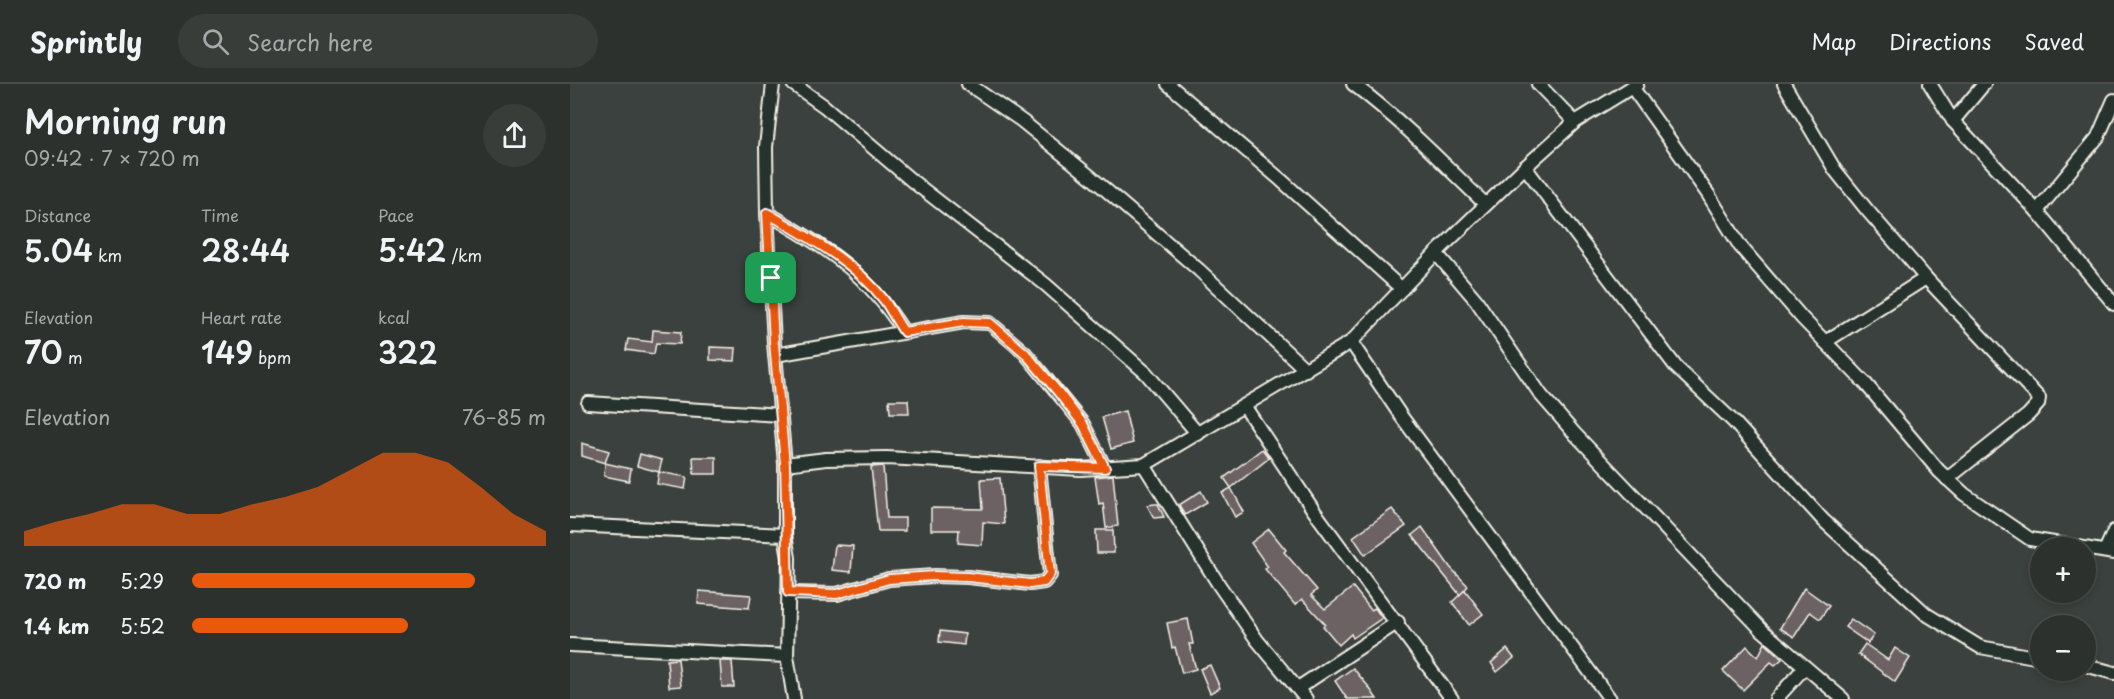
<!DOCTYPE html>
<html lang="en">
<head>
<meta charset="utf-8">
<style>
	:root { --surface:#2c312e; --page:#383d3a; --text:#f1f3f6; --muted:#a6a9aa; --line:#484c4a; --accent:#ea580c }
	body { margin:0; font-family:"Playpen Sans",sans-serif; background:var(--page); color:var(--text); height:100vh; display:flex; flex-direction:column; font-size:22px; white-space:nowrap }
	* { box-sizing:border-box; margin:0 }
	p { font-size:20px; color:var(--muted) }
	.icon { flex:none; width:33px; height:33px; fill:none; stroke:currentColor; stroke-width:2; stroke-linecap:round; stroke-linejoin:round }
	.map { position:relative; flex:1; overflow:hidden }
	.drawer { display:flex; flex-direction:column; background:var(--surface); width:570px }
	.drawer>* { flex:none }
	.fabs { position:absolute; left:1460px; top:453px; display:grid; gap:12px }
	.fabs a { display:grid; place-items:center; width:66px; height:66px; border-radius:50%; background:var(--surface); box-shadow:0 3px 9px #0003,0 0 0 2px var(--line); font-size:30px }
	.pin { position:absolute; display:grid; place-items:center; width:51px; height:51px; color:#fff; margin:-26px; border-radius:12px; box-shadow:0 3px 9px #0006 }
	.round { display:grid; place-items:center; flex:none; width:63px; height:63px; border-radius:32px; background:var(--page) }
	.overview { display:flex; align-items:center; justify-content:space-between; height:102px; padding:0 24px }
	h1 { font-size:33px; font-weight:600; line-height:45px }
	.figures { display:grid; grid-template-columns:repeat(3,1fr); gap:9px; height:102px; padding:6px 24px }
	.figures div { display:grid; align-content:center }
	.figures b { font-size:30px; font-weight:600 }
	.figures small { font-size:16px; font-weight:400 }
	.figures p { font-size:16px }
	.chart { height:168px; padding:12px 24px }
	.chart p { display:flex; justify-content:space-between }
	.chart svg { width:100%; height:108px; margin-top:6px; fill:var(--accent); opacity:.7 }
	ul { padding:0 24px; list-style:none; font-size:20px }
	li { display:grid; grid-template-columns:96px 72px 1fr; align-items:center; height:45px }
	li i { height:15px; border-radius:8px; background:var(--accent) }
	header { display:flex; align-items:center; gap:36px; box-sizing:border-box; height:84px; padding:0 30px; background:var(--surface); border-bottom:2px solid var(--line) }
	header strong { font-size:28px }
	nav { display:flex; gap:33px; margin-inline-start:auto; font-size:21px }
	.search { width:420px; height:54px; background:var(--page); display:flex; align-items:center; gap:15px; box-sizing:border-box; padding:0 21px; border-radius:33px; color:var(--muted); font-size:22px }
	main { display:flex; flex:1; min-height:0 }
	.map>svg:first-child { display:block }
	.building { fill:#6d6264; stroke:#f4f1e8; stroke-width:1.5 }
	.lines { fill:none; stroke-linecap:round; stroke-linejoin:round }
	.street-casing { stroke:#f4f1e8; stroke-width:16 }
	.street { stroke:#26332d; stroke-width:12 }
	.route-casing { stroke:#fff; stroke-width:12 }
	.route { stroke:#ea580c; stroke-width:8 }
</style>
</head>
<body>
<header>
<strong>Sprintly</strong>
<div class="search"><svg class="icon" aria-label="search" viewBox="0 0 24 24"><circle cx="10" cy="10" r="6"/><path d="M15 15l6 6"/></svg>Search here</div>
<nav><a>Map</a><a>Directions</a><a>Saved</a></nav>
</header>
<main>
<section class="drawer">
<div class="overview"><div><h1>Morning run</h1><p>09:42 · 7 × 720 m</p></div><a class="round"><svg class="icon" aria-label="share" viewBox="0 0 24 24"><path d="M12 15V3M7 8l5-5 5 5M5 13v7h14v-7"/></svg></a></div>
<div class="figures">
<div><p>Distance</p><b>5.04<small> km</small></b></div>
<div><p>Time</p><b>28:44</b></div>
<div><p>Pace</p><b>5:42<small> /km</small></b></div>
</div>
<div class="figures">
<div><p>Elevation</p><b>70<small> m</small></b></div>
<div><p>Heart rate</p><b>149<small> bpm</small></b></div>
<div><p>kcal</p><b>322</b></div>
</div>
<div class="chart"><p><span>Elevation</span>76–85 m</p>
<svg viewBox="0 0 160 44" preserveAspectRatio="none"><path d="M0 44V38L10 34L20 31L30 27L40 27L50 31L60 31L70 27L80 24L90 20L100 13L110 6L120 6L130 10L140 20L150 31L160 38V44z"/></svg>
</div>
<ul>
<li><b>720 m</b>5:29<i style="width:80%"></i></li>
<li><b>1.4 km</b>5:52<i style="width:61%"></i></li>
</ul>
</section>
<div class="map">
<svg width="1544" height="615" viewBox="0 0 1544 615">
	<rect width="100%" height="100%" fill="#3b413e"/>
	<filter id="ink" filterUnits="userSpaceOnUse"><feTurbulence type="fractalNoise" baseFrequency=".0167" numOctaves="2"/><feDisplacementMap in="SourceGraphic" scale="12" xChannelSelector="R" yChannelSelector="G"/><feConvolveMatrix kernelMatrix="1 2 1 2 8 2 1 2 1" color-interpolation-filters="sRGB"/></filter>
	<g filter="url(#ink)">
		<g class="building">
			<path d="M 83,246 L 111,248 L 110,260 L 86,259 L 84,270 L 56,266 L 58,255 L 82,258 Z"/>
			<path d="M 140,263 L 166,264 L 165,277 L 140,276 Z"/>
			<path d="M 319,316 L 338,316 L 339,329 L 320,329 Z"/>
			<path d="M 555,327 L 563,359 L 541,365 L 532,333 Z"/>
			<path d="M 12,359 L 39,367 L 35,379 L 12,372 Z"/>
			<path d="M 692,365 L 699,374 L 661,404 L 654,394 Z"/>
			<path d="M 70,370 L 92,376 L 89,388 L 67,382 Z"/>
			<path d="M 123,373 L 146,373 L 146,390 L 124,390 Z"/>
			<path d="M 35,379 L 61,385 L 59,397 L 34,392 Z"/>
			<path d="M 313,382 L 317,434 L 335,434 L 335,447 L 308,447 L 301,383 Z"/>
			<path d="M 89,388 L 117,393 L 115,405 L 87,400 Z"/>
			<path d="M 543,391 L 548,442 L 536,444 L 533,419 L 529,420 L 525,393 Z"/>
			<path d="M 430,394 L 434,440 L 413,438 L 412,461 L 388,459 L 389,446 L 361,446 L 361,424 L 413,425 L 411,395 Z"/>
			<path d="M 661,404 L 674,428 L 665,433 L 652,409 Z"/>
			<path d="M 631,407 L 637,418 L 615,431 L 609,421 Z"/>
			<path d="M 585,420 L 588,420 L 594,433 L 584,434 L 577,421 Z"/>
			<path d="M 822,425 L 836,442 L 795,471 L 783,453 Z"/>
			<path d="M 852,443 L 880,483 L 898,502 L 890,511 L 842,451 Z"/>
			<path d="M 699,445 L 716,466 L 714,468 L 747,506 L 741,511 L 755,525 L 783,503 L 801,526 L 805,524 L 812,534 L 783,554 L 781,550 L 769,561 L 753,542 L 755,540 L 732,515 L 725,521 L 695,485 L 698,483 L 681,459 Z"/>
			<path d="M 526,446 L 543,446 L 544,469 L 527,469 Z"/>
			<path d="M 265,461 L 283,462 L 281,488 L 262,486 Z"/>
			<path d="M 1234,504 L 1259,522 L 1250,535 L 1240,528 L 1224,553 L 1210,544 Z"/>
			<path d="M 895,506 L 913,530 L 899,541 L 882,518 Z"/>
			<path d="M 129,507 L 181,511 L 179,524 L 128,520 Z"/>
			<path d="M 618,535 L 623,560 L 619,560 L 626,585 L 612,589 L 605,563 L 602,564 L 597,539 Z"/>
			<path d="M 1281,535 L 1304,551 L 1298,559 L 1275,543 Z"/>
			<path d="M 370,547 L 395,550 L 394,561 L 369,558 Z"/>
			<path d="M 1195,559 L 1212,575 L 1205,581 L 1201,578 L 1173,606 L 1153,587 L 1177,562 L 1188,573 Z"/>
			<path d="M 1295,560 L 1318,576 L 1325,564 L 1340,574 L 1325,598 L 1288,570 Z"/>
			<path d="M 937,565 L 944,574 L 927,588 L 921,579 Z"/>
			<path d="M 108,575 L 111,602 L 99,603 L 97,576 Z"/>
			<path d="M 150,577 L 162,577 L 164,603 L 152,603 Z"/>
			<path d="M 640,581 L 650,604 L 640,609 L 630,585 Z"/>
			<path d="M 783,584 L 798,602 L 807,615 L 777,615 L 765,597 Z"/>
		</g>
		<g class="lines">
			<defs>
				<g id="street">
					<path d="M 203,0 L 196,63 L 197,129 L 204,259 L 215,380 L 215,451 L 219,474 L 217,572 L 224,615"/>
					<path d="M 223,0 L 254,22 L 341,96 L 475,200 L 576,289 L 628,350"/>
					<path d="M 398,0 L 452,37 L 522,94 L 629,186 L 736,286"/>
					<path d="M 598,0 L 711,96 L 832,205"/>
					<path d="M 783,0 C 831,36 872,78 915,120"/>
					<path d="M 968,0 L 1005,38"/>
					<path d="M 1214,0 L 1265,86 L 1297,126 L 1356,194 L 1469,314 L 1468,320 L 1458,331 L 1377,395"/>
					<path d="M 1360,0 L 1383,37 L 1467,127 L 1544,220"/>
					<path d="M 1062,3 L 1138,110 L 1170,162 L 1232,234 L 1295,299 L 1369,387 L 1394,410 L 1460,455 L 1544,469"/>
					<path d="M 1383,37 L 1414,0"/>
					<path d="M 955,83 L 1106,283 L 1164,338 L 1253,436 L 1356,530 L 1410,563 L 1470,574"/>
					<path d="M 1467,127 L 1528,53 L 1544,16"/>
					<path d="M 197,129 C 258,165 295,187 334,248"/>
					<path d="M 866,169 L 906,216 L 971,311 L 1005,350 L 1192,546 L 1273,615"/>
					<path d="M 781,258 L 831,332 L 1040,615"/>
					<path d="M 1255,258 L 1356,194"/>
					<path d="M 205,271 L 394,238 L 420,239 L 455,269 L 513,340 L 535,384"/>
					<path d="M 18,319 L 211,331"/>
					<path d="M 675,323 L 744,427 L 882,615"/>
					<path d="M 215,380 L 256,375 L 317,374 L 511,385 L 574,381 L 781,258 L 866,169 L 955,83 L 1005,38 L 1067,0"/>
					<path d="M 574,381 L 649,501 L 687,556 L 736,615"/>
					<path d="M 0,441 L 215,451"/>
					<path d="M 1535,467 L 1544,447"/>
					<path d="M 218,509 L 267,510 L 319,495 L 364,492 L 398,493 L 460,500 L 474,498 L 480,491 L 469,382"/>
					<path d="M 0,561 L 217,572"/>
					<path d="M 1515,581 L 1544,589"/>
					<path d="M 728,604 L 828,538"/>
					<path d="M 1206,615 L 1235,583"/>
				</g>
			</defs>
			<use href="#street" class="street-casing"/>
			<use href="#street" class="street"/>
		</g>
	</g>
	<g class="lines" filter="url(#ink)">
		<defs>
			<path id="route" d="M 197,129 C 238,153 285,178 314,216 C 321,226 327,238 334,248 L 394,238 L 420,239 L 455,269 L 488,308 L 513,340 L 535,384 L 469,382 L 480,490 L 474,498 L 460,500 L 398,493 L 364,492 L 319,495 L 267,510 L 218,508 L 215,380 L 204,259 Z"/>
		</defs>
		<use href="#route" class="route-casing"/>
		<use href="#route" class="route"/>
	</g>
</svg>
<div class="fabs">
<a>+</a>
<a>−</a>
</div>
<div class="pin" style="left:201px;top:194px;background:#1e9e55"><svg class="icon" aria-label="arrive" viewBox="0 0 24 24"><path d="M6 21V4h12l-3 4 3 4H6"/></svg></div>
</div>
</main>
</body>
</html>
